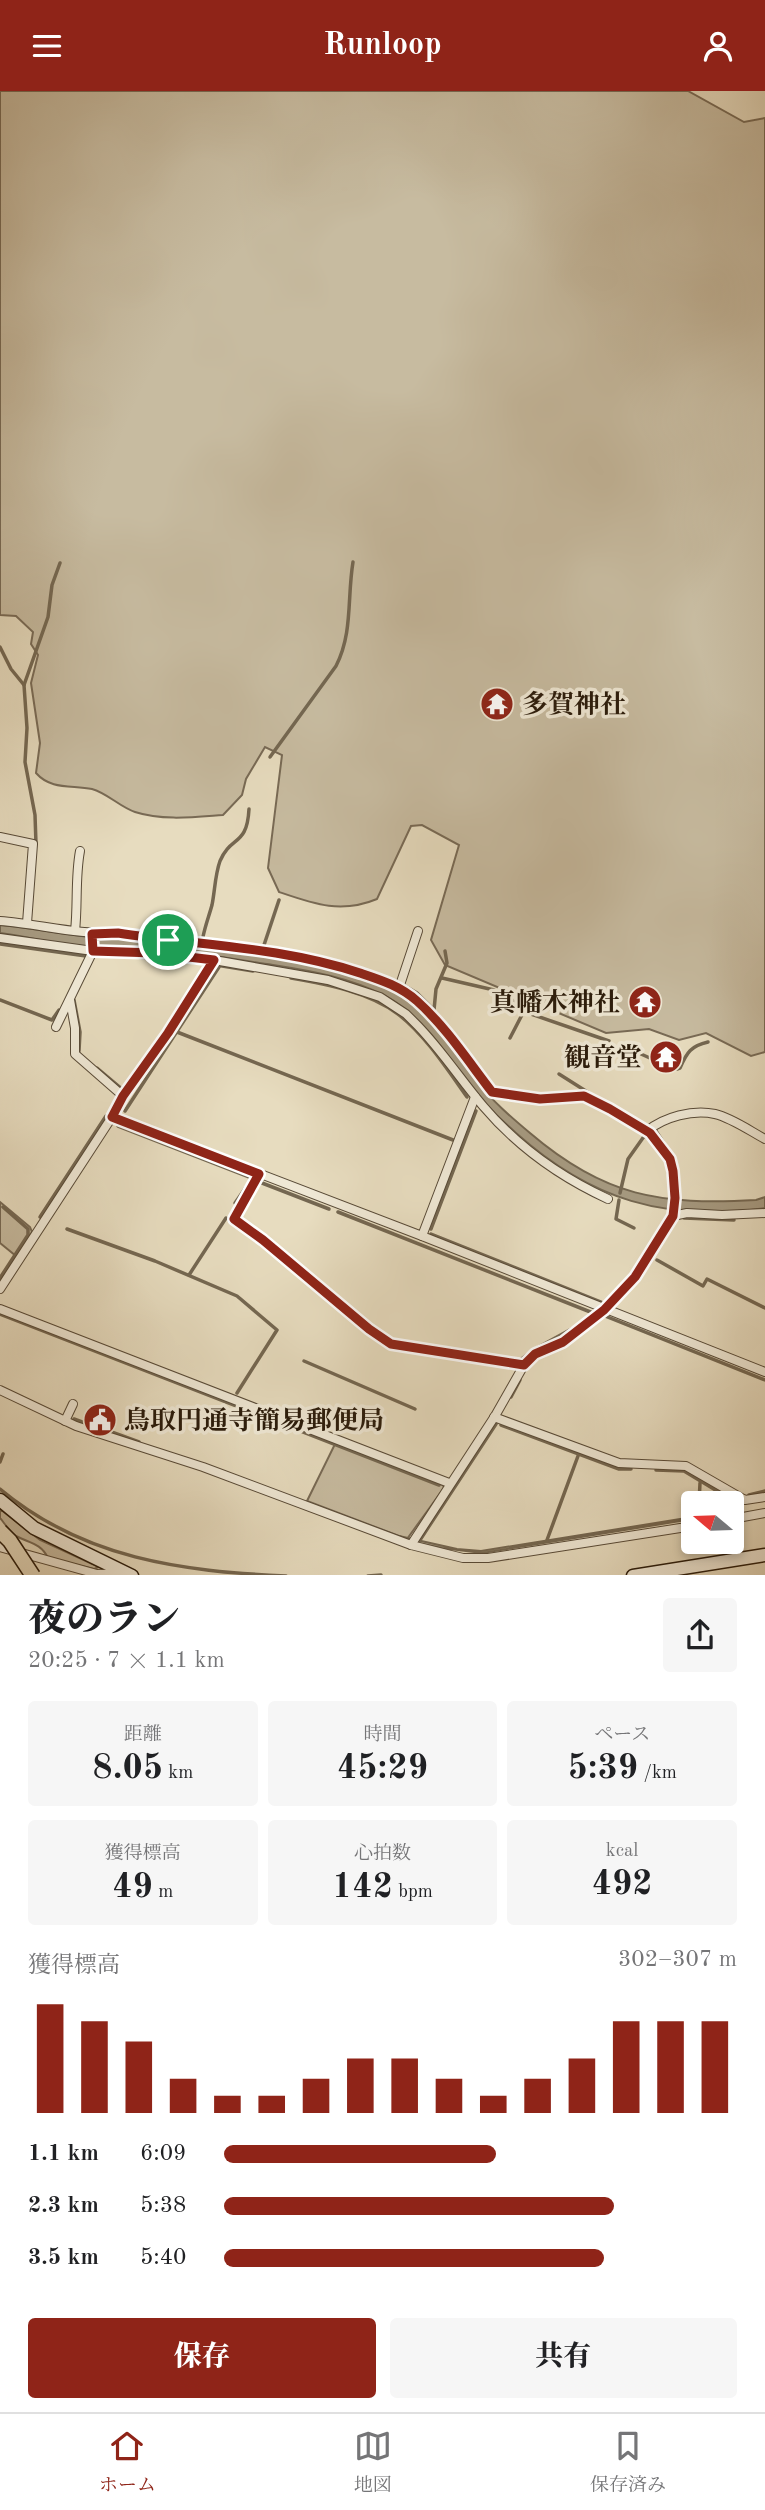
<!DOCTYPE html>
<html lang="ja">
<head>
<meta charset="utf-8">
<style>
	:root { --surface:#fff; --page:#f6f6f6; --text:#202124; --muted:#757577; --line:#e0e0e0; --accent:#8f2418 }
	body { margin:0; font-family:"Old Standard TT","Noto Serif JP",serif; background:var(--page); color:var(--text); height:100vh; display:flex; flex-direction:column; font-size:26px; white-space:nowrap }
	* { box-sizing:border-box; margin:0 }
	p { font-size:23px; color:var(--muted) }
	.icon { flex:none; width:38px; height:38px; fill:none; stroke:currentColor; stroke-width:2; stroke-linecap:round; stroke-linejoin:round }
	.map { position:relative; height:1484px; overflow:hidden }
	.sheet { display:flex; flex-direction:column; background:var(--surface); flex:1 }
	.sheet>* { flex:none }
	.needle { width:46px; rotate:289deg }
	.fabs { position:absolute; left:681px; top:1400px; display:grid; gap:14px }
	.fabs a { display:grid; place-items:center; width:63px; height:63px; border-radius:7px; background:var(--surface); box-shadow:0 4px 10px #0003; font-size:35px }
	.pin { position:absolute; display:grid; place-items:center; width:60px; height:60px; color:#fff; margin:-30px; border:4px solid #fff; border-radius:50%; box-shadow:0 2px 7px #0007 }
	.round { display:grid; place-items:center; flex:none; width:74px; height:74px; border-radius:7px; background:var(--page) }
	.summary { display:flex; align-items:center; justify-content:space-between; height:119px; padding:0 28px }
	h1 { font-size:38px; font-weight:800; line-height:52px }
	.figures { display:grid; grid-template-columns:repeat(3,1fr); gap:10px; height:119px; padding:7px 28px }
	.figures div { display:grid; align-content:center; border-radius:7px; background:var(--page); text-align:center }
	.figures b { font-size:35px; font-weight:800 }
	.figures small { font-size:19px; font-weight:400 }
	.figures p { font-size:19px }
	.chart { height:196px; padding:14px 28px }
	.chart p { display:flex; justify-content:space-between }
	.chart svg { width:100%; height:126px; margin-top:7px; stroke:var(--accent); stroke-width:6 }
	.cta { display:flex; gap:14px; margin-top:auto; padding:14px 28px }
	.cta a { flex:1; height:80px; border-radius:7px; background:var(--accent); color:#fff; font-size:28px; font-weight:800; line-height:80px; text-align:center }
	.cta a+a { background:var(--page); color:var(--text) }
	ul { padding:0 28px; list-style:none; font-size:23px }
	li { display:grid; grid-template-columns:112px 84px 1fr; align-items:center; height:52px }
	li i { height:18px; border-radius:9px; background:var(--accent) }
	header { display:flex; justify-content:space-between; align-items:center; height:91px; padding:0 28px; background:var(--accent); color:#fff; font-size:32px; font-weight:800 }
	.tabs { display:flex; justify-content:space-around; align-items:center; height:98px; border-top:2px solid var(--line); background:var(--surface); font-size:19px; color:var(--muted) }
	.tabs a { display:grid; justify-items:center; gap:4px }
	.tabs .on { color:var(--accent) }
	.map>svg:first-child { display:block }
	.green { fill:#c7bba0; stroke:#786a55; stroke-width:2 }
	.water { fill:#a69a81; stroke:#746751; stroke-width:2 }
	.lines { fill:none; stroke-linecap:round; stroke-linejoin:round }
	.stream { stroke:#746751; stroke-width:3.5 }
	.minor-casing { stroke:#584a37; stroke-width:10 }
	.secondary-casing { stroke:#291a0a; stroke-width:15 }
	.minor { stroke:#efe8d5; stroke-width:8 }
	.secondary { stroke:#efe8d5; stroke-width:12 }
	.trunk-bridge-casing { stroke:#291a0a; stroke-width:17; stroke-linecap:butt }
	.trunk-bridge { stroke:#e7dcbf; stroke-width:14 }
	.route-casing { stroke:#fff; stroke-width:14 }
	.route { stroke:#8f2418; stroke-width:9 }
	.labels { text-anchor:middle; stroke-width:7; stroke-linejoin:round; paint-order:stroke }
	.poi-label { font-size:26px; font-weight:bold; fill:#291a0a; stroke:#efe8d5; text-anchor:start }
</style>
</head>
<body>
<header><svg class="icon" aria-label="menu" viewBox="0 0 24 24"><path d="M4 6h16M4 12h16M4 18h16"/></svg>Runloop<svg class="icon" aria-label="person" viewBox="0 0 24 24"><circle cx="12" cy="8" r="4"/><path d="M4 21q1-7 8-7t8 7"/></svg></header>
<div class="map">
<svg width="765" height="1485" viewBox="0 0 765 1485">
	<rect width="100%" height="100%" fill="#e7dcbf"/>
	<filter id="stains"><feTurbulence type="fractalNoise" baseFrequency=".00286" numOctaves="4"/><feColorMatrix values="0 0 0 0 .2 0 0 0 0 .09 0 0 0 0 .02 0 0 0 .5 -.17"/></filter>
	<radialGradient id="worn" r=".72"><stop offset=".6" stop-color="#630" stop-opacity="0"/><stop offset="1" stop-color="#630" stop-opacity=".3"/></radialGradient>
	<g class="green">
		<path d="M 0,0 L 688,0 L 744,31 L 765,27 L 765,961 L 751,965 L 706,942 L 679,949 L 649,938 L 606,942 L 445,874 L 431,849 L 459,754 L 422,734 L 411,735 L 377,808 C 341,823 314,813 279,801 L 268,777 L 282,664 L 265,656 L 246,688 L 242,704 L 223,724 C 195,726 163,730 135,721 C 120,716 107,702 92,698 C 71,694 51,699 36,682 L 40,652 L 31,592 L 38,564 L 31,553 L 33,541 L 16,525 L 0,524 Z"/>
		<path d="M 0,1111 L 30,1136 L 32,1141 L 16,1165 L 0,1152 Z"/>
		<path d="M 336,1351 L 443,1394 L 444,1397 L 407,1448 L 307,1410 Z"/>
		<path d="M 0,1418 L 40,1449 L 99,1476 L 94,1478 L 48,1467 C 41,1452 29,1452 16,1445 C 10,1441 5,1433 0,1427 Z"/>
	</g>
	<g class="water">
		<path d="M 0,834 C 33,837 67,844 100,847 C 116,848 132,847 148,849 C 219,855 334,867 396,900 C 432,920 453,958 477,990 C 492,1010 511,1026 530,1042 C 605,1106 660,1114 756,1109 L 765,1106 L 765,1117 C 665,1131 591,1109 516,1042 C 501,1028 483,1013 471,997 C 447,963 423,925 385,905 C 351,887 312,880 273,874 C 232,868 190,860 147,857 C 128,856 108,857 89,856 C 59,854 30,846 0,842 Z"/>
		<path d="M 693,1426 L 693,1428 L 482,1462 L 442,1457 L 417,1452 L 399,1445 L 457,1458 L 481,1460 Z"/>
	</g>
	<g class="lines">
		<g class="stream">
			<path d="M 0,556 L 11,578 L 24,594"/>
			<path d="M 270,666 L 336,575 C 353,542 347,507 353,471"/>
			<path d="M 36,753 L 35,724 L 25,671 L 27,637 L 24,594 L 48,526 L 52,494 L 60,472"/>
			<path d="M 203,846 C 205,835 209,825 212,814 C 215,799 215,784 220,770 C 231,744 247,756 249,718"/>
			<path d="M 0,853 L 86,865"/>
			<path d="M 264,854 L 279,809"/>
			<path d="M 97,865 L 125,865 L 200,872"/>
			<path d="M 216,874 L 253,880"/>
			<path d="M 291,887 C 326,893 369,901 398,923 C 426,945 447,978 467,1006"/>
			<path d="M 442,887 L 494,899 L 512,909 L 528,922 L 609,950"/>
			<path d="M 405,895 L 417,902 L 434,919 L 436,898 L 447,872 L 445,860"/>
			<path d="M 0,909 L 52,929 L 59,919"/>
			<path d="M 74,909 L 80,941 L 79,960"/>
			<path d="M 177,941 L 453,1049"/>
			<path d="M 510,947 L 524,920"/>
			<path d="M 621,954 L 672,977"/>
			<path d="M 97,977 L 122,998"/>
			<path d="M 677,978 L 680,977 C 687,961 691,955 708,951"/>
			<path d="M 559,983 L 589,1002"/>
			<path d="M 125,1020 L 219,876"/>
			<path d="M 118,1035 L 252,1087"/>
			<path d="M 656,1040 L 675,1069 L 679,1108"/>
			<path d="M 262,1092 L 329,1118"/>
			<path d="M 620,1102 L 628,1068 L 645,1044"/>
			<path d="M 619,1109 L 616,1128 L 634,1137"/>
			<path d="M 235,1112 L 251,1089"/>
			<path d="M 338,1121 L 593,1222"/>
			<path d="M 40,1126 L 106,1025"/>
			<path d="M 684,1127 L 734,1129"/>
			<path d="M 67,1138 L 155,1170 L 237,1205 L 277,1239 L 237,1302"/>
			<path d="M 431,1138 L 476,1020"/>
			<path d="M 431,1143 L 601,1211"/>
			<path d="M 657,1169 L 703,1195 L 707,1188 L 765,1217"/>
			<path d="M 189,1184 L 226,1127"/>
			<path d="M 0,1187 L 28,1144 L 28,1138 L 3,1116"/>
			<path d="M 0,1223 L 439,1394"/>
			<path d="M 605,1225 L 765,1289"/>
			<path d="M 304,1270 L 415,1318"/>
			<path d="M 519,1270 L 535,1258 L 577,1235"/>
			<path d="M 511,1306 L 520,1289"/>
			<path d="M 74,1328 L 93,1335"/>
			<path d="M 501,1334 L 619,1378 L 631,1378"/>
			<path d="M 106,1339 L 139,1351"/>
			<path d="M 0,1371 L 3,1363"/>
			<path d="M 656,1379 L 684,1380 L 732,1409"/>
			<path d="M 0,1398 C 84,1468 181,1480 286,1485"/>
			<path d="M 749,1404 L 765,1400"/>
			<path d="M 699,1412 L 700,1392"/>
			<path d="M 420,1449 L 496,1333"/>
			<path d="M 547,1449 L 578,1365"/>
			<path d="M 368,1485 L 381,1484"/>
		</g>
		<defs>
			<g id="minor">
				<path d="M 0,746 L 33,753 L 27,832"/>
				<path d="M 0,830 C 39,833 78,844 118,842 C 198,854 282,856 360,882 C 381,889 400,896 417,910 C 446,936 469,970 492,1001 L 540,1008 L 584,1005 L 610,1018 L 650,1042 L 670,1068 L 675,1107 L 673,1125 L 635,1186 L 604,1219 L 563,1251 L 535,1263 L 524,1274 L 495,1325 L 411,1454"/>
				<path d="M 75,840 C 78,813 75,787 80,760"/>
				<path d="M 0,847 L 93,860 L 155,862 L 214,869 L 328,889 L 380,906 L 406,923 L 418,935 C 442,960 461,989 483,1015 C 517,1055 560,1086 608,1108"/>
				<path d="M 399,897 L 418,840"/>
				<path d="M 70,909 L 75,937 L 75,963 L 123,1005"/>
				<path d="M 56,936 L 93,860 L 92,843"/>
				<path d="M 112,1026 L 422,1145 L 765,1281"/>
				<path d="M 647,1040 C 664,1026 693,1018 715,1023 C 732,1027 750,1040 765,1048"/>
				<path d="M 259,1083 L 234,1128 L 263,1149 L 369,1238 L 391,1253 L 524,1274"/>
				<path d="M 673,1125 L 687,1122 L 722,1124 L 765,1122"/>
				<path d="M 422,1145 L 475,1006"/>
				<path d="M 0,1198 L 112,1026 L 123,1005 L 168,942 L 214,869"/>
				<path d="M 0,1218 L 449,1392"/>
				<path d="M 0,1299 L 76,1335 L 203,1376 L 411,1454 L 463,1467 L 488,1467 L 693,1435"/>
				<path d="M 494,1326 L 619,1372 L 686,1375 L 745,1409 L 765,1406"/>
				<path d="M 65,1330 L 73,1313"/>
				<path d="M 732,1428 L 765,1422"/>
				<path d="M 0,1456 L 97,1483 L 123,1482"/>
			</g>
			<g id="secondary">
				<path d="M 0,1409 L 34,1437 L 132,1485"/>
				<path d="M 633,1485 L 765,1464"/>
			</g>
		</defs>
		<use href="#minor" class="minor-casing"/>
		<use href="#secondary" class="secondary-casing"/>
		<use href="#minor" class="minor"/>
		<use href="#secondary" class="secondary"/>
		<defs>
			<path id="trunk-bridge" d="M 0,1440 L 10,1450 L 33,1485"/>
		</defs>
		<use href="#trunk-bridge" class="trunk-bridge-casing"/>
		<use href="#trunk-bridge" class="trunk-bridge"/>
	</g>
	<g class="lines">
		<defs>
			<path id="route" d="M 118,842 C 198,854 282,856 360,882 C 381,889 400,895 417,910 C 446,936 468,970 492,1001 L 540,1008 L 584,1005 L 610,1018 L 650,1042 L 670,1068 L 673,1080 L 675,1107 L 673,1125 L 635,1186 L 604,1219 L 563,1251 L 535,1263 L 524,1274 L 391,1253 L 369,1238 L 263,1149 L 234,1128 L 259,1083 L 112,1026 L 123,1005 L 168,942 L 214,869 L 155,862 L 93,860 L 92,843 Z"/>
		</defs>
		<use href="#route" class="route-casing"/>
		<use href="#route" class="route"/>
	</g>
	<defs>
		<symbol id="temple-disc" viewBox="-11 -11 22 22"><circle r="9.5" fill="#8f2418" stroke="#efe8d5"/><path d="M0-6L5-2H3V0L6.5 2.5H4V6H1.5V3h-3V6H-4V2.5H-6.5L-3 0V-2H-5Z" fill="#fff"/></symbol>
		<symbol id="civic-disc" viewBox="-11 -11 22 22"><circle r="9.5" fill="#8f2418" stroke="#efe8d5"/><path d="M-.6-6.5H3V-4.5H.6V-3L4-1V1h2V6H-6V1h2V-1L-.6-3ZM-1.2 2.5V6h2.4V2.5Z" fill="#fff"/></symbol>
	</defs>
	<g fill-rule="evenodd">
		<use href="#temple-disc" x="478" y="594" width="38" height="38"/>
		<use href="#temple-disc" x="626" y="892" width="38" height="38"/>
		<use href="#temple-disc" x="647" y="947" width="38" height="38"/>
		<use href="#civic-disc" x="81" y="1310" width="38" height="38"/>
	</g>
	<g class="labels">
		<g class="poi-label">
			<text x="522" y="622">多賀神社</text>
			<text x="620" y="920" text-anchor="end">真幡木神社</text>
			<text x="642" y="975" text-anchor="end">観音堂</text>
			<text x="124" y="1338">鳥取円通寺簡易郵便局</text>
		</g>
	</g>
	<rect width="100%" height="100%" filter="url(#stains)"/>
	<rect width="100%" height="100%" fill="url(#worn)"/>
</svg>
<div class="fabs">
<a><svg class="needle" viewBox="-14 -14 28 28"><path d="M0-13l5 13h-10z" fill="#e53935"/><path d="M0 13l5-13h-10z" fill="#757577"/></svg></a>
</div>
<div class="pin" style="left:168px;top:849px;background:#1e9e55"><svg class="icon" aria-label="arrive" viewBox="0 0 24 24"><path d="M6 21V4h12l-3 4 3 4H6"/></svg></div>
</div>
<section class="sheet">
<div class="summary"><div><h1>夜のラン</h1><p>20:25 · 7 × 1.1 km</p></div><a class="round"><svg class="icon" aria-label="share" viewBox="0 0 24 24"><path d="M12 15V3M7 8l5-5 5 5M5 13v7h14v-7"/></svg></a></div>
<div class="figures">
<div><p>距離</p><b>8.05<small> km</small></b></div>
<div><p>時間</p><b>45:29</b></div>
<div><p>ペース</p><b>5:39<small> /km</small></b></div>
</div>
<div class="figures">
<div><p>獲得標高</p><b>49<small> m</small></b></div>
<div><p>心拍数</p><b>142<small> bpm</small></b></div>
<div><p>kcal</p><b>492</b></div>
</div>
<div class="chart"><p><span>獲得標高</span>302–307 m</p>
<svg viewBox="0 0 160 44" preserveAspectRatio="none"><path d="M5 44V6M15 44V12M25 44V19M35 44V32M45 44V38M55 44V38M65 44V32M75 44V25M85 44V25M95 44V32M105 44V38M115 44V32M125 44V25M135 44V12M145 44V12M155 44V12"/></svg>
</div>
<ul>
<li><b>1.1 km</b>6:09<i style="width:53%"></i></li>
<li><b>2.3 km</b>5:38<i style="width:76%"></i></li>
<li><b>3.5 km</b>5:40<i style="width:74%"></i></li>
</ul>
<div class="cta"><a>保存</a><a>共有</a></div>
</section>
<nav class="tabs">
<a class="on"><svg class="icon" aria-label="home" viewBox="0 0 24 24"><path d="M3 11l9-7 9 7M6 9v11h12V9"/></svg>ホーム</a>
<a><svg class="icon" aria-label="map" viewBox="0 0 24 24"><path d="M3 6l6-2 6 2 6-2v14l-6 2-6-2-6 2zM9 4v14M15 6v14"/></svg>地図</a>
<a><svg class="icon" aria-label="saved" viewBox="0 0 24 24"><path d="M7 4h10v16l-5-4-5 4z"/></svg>保存済み</a>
</nav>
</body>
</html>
